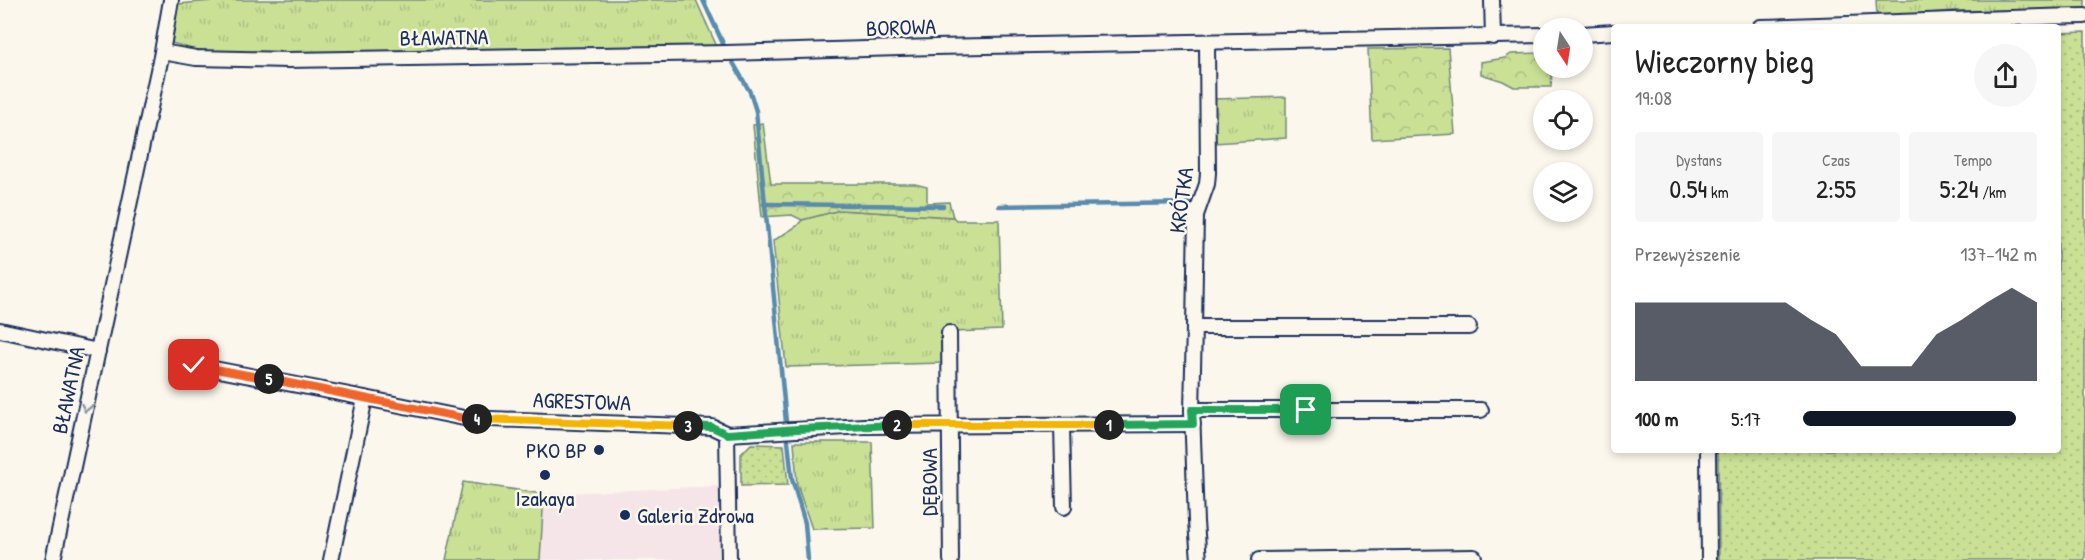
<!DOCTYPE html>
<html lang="pl">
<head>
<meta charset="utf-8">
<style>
	:root { --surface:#fff; --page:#f6f6f6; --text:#222; --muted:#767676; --accent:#111827 }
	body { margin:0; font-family:"Patrick Hand",sans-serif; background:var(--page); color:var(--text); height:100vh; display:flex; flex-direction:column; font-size:22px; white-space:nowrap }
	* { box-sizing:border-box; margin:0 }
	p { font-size:20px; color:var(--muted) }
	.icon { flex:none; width:33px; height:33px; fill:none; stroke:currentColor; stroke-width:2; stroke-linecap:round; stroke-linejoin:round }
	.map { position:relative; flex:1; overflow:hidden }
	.panel { position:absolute; left:1611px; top:24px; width:450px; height:429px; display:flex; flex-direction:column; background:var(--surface); border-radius:6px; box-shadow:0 3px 9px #0003 }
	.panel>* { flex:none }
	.needle { width:39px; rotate:168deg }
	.buttons { position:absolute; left:1533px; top:18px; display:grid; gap:12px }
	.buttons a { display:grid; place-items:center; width:60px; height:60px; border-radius:50%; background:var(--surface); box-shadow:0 3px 9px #0003; font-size:30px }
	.pin { position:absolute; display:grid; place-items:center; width:51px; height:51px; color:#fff; margin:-26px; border-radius:12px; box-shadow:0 3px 9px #0006 }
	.km { position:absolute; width:30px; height:30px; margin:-15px; border-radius:50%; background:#222; color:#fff; font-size:16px; line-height:30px; text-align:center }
	.round { display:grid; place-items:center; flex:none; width:63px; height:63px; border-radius:32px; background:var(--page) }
	.headline { display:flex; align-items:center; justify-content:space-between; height:102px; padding:0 24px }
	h1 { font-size:33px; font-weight:600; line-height:45px }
	.metrics { display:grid; grid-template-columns:repeat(3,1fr); gap:9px; height:102px; padding:6px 24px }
	.metrics div { display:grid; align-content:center; border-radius:6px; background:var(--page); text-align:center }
	.metrics b { font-size:26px; font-weight:600 }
	.metrics small { font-size:16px; font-weight:400 }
	.metrics p { font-size:16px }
	.chart { height:168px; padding:12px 24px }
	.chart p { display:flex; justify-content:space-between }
	.chart svg { width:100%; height:108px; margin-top:6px; fill:var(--accent); opacity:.7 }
	ul { padding:0 24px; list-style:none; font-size:20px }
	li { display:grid; grid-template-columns:96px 72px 1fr; align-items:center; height:45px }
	li i { height:15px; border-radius:8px; background:var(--accent) }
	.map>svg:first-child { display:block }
	.built { fill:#f5e5e8 }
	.grass { fill:url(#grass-tufts); stroke:#72887a; stroke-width:1.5 }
	.forest { fill:url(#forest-crowns); stroke:#72887a; stroke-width:1.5 }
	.park { fill:url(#park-dots); stroke:#72887a; stroke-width:1.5 }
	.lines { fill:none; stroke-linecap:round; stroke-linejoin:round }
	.stream { stroke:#588bad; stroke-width:4.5 }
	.minor-casing { stroke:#1b2f5e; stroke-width:18 }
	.minor { stroke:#fbf7ec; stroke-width:14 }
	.oneway { stroke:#8b93a5 }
	.split-1-casing { stroke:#fff; stroke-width:12 }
	.split-2-casing { stroke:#fff; stroke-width:12 }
	.split-3-casing { stroke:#fff; stroke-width:12 }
	.split-4-casing { stroke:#fff; stroke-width:12 }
	.split-5-casing { stroke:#fff; stroke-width:12 }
	.split-6-casing { stroke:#fff; stroke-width:12 }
	.split-1 { stroke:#22a559; stroke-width:8 }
	.split-2 { stroke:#f5b400; stroke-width:8 }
	.split-3 { stroke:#22a559; stroke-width:8 }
	.split-4 { stroke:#f5b400; stroke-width:8 }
	.split-5 { stroke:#f0652b; stroke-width:8 }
	.split-6 { stroke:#f0652b; stroke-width:8 }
	.poi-dot { fill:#1b2f5e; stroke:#fbf7ec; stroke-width:2 }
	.labels { text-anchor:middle; stroke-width:5; stroke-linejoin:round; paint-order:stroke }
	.street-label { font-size:22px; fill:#1b2f5e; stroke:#fbf7ec }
	.poi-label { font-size:22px; fill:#1b2f5e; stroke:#fbf7ec; text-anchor:end }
</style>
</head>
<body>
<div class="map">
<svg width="2085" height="560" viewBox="0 0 2085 560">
	<defs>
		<pattern id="grass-tufts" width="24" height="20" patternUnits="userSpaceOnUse" patternTransform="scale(1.5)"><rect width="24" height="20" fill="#cae095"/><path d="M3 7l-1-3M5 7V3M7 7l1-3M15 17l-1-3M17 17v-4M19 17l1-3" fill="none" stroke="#adc083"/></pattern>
		<pattern id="forest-crowns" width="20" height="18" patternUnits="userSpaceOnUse" patternTransform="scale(1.5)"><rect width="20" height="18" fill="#cae095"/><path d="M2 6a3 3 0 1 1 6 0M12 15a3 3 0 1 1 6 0" fill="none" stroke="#adc083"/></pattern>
		<pattern id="park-dots" width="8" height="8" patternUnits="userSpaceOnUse" patternTransform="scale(1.5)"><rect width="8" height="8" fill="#cae095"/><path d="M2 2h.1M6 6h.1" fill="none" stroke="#adc083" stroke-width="1.8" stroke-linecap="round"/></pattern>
	</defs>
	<rect width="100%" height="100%" fill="#fbf7ec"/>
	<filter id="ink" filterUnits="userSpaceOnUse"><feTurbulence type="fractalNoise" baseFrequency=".0167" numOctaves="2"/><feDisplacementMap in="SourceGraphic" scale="12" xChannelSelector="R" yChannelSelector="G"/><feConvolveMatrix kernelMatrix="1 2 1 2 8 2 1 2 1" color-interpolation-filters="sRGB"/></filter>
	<g filter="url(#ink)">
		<path class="built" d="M 719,486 L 721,560 L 540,560 L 544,494 Z"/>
		<g class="grass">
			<path d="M 223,0 L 696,0 L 718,49 L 208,54 L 172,43 L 178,4 Z"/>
			<path d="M 1876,0 L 2085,0 L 2085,9 L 1954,11 L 1877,17 Z"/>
			<path d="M 1286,97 L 1286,138 L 1215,143 L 1214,99 Z"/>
			<path d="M 840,210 L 953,217 L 956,220 L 999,220 L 1002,330 L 953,332 L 944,363 L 786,367 L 773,241 L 797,226 L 802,220 Z"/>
			<path d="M 794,442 L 872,442 L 875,528 L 812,529 L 797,485 Z"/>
			<path d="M 463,482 L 544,494 L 540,560 L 446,560 Z"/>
		</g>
		<g class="forest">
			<path d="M 1448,48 L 1455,134 L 1372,139 L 1368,49 Z"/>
			<path d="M 1543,53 L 1544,68 L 1552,68 L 1551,87 L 1514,87 L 1503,81 L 1481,74 L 1481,62 L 1505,58 L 1511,54 Z"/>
			<path d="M 763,123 L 771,184 L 915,184 L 927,187 L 927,203 L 949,202 L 953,217 L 840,210 L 802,220 L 792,215 L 762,217 L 753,125 Z"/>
		</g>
		<g class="park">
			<path d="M 2085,32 L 2085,560 L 1719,560 L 1718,450 L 2058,450 L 2058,33 Z"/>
			<path d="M 751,444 L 784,445 L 788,485 L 741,486 L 741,454 Z"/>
		</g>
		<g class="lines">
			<g class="stream">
				<path d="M 703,0 L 726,50"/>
				<path d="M 731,59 L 750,92 L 756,111 L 786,422"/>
				<path d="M 764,204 L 943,206"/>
				<path d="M 999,206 L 1191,203"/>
				<path d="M 788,441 L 792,479 L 805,523 L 808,560"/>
			</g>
			<defs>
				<g id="minor">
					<path d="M 1492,0 L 1493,37"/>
					<path d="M 1760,27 C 1868,24 1976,18 2085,16"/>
					<path d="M 1582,34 L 1614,32"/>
					<path d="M 162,52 L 196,58 L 288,60 L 727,53 L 934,47 L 1544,35"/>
					<path d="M 1194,327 L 1469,327"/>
					<path d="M 0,330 L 98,351"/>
					<path d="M 949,333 L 951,560"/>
					<path d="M 193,365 L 365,398 L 331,560"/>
					<path d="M 365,398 L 464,418 L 712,427 L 727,434 L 864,426 L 1193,424"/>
					<path d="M 1192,410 L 1481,410"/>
					<path d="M 1062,426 L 1064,507"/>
					<path d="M 727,434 L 729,560"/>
					<path d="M 1708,450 L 1709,560"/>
					<path d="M 53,560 L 162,52 L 171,0"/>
					<path d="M 1199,560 L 1196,522 L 1192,410 L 1194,327 L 1196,215 L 1207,184 L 1208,173 L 1207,42"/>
					<path d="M 1259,560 L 1474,557"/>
				</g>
			</defs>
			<use href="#minor" class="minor-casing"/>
			<use href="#minor" class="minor"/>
		</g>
		<defs><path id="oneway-chevron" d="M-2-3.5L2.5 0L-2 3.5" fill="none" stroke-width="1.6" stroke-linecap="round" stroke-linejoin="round" transform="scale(1.5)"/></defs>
		<use class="oneway" href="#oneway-chevron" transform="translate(86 408) rotate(102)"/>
	</g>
	<g class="lines" filter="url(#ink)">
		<defs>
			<path id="split-1" d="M 1109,425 L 1193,424 L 1192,410 L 1306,410"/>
			<path id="split-2" d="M 897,425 L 1109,425"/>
			<path id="split-3" d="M 688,426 L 712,427 L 727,434 L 798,429 L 897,425"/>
			<path id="split-4" d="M 477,419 L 688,426"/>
			<path id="split-5" d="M 269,379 L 464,418 L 477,419"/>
			<path id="split-6" d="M 194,365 L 269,379"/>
		</defs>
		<use href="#split-1" class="split-1-casing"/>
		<use href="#split-2" class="split-2-casing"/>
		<use href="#split-3" class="split-3-casing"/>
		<use href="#split-4" class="split-4-casing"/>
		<use href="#split-5" class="split-5-casing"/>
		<use href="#split-6" class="split-6-casing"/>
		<use href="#split-1" class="split-1"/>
		<use href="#split-2" class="split-2"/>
		<use href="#split-3" class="split-3"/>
		<use href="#split-4" class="split-4"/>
		<use href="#split-5" class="split-5"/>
		<use href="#split-6" class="split-6"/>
	</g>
	<g class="poi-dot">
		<circle cx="599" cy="450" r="6"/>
		<circle cx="545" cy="475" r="6"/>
		<circle cx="625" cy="515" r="6"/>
	</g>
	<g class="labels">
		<g class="street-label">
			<text transform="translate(901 27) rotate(-2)" y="8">BOROWA</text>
			<text transform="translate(444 37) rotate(-1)" y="8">BŁAWATNA</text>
			<text transform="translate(1181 200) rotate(-82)" y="8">KRÓTKA</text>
			<text transform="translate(68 390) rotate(-78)" y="8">BŁAWATNA</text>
			<text transform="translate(582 401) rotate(2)" y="8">AGRESTOWA</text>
			<text transform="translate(929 482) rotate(-90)" y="8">DĘBOWA</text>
		</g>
		<g class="poi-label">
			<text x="587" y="458">PKO BP</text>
			<text x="545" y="506" text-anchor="middle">Izakaya</text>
			<text x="637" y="523" text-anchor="start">Galeria Zdrowa</text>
		</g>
	</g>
</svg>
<div class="buttons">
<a><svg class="needle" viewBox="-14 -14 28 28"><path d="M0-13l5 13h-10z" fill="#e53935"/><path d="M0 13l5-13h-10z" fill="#767676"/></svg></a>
<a><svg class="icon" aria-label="locate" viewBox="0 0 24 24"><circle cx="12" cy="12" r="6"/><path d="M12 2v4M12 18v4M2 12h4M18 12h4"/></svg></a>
<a><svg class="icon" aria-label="layers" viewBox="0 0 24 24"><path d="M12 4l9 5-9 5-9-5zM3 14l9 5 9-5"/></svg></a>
</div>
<div class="pin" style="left:1306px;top:410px;background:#1e9e55"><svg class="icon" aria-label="arrive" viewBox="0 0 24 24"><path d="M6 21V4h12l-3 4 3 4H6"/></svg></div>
<div class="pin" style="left:194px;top:365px;background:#d93025"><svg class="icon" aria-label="check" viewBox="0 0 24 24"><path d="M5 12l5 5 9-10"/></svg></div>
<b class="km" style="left:1109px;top:425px">1</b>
<b class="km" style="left:897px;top:425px">2</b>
<b class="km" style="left:688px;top:426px">3</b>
<b class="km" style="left:477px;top:419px">4</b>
<b class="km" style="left:269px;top:379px">5</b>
<section class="panel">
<div class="headline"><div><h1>Wieczorny bieg</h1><p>19:08</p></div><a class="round"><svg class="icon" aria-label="share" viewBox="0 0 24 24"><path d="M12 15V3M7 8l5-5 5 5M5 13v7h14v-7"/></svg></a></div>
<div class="metrics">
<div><p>Dystans</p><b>0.54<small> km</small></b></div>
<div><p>Czas</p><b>2:55</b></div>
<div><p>Tempo</p><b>5:24<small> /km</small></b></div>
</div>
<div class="chart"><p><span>Przewyższenie</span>137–142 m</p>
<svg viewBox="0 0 160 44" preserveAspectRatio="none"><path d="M0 44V12L10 12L20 12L30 12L40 12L50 12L60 12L70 19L80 25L90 38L100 38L110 38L120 25L130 19L140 12L150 6L160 12V44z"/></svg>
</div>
<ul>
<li><b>100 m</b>5:17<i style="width:91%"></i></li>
</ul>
</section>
</div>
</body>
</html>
